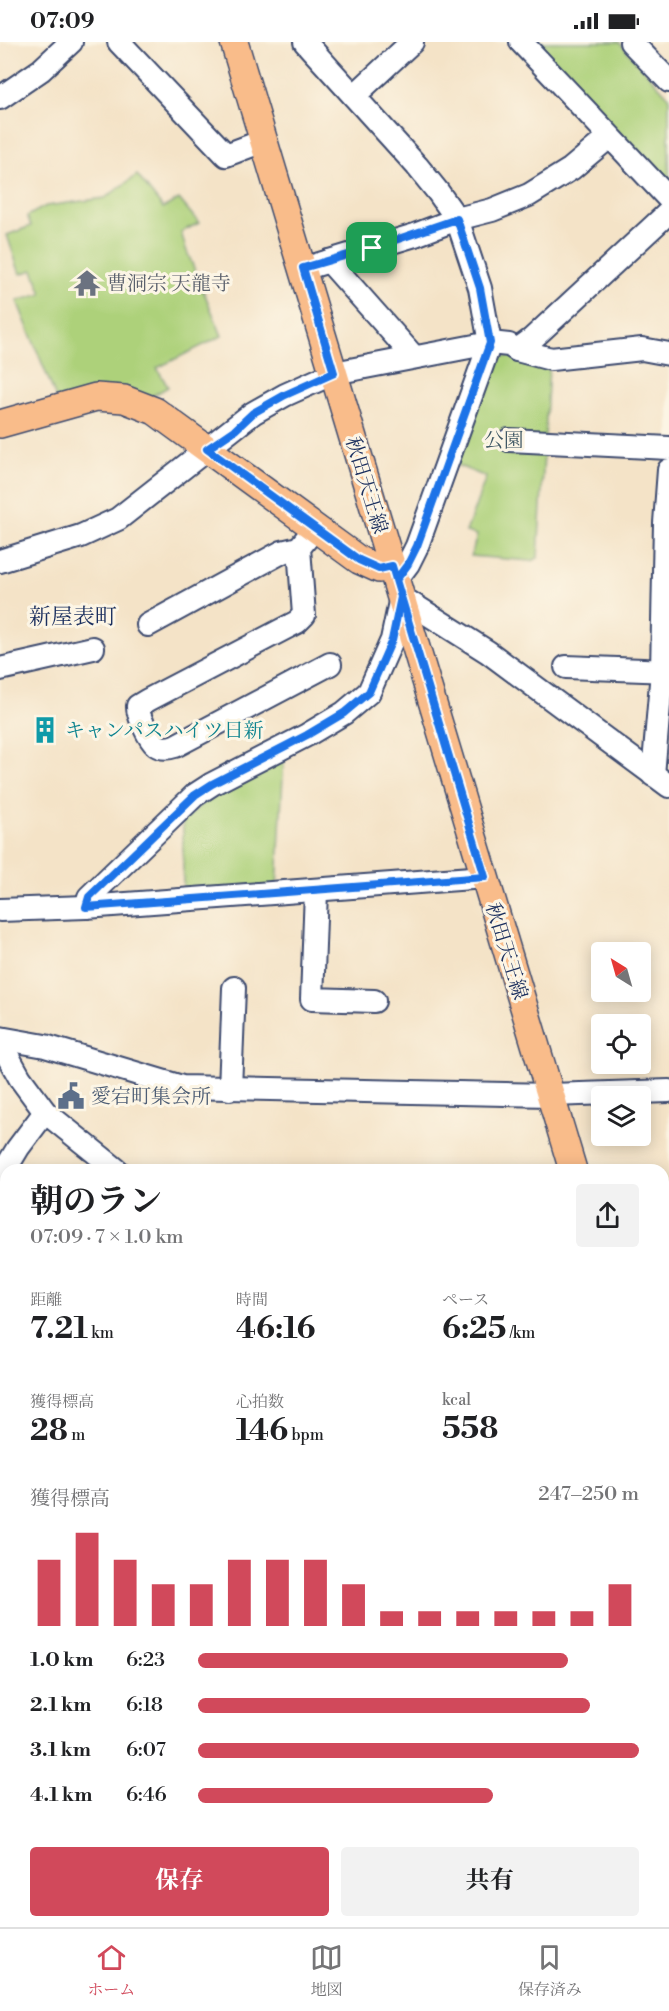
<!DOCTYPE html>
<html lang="ja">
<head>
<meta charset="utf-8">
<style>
	:root { --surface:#fff; --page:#f2f2f2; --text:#202124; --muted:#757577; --line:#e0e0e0; --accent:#d1495b }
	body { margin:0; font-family:"Libre Bodoni","Noto Serif JP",serif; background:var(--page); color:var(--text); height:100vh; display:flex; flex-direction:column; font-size:22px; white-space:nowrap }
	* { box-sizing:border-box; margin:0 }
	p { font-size:20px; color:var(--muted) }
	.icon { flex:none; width:33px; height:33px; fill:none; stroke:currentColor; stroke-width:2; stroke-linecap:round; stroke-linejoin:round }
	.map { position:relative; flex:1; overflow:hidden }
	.sheet { position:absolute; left:0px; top:1122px; width:669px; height:764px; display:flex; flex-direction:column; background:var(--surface); border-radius:18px 18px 0 0; box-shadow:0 3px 15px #0003 }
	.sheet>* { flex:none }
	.needle { width:39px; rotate:323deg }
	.tools { position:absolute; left:591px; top:900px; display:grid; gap:12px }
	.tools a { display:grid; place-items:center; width:60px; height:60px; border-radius:6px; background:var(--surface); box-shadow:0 3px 15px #0003; font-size:30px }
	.pin { position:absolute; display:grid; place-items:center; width:51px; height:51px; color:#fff; margin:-26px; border-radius:12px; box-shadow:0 3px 9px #0006 }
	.round { display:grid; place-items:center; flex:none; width:63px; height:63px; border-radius:6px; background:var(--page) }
	.summary { display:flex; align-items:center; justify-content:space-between; height:102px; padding:0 30px }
	h1 { font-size:33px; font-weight:700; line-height:45px }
	.stats { display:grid; grid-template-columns:repeat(3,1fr); gap:9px; height:102px; padding:6px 30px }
	.stats div { display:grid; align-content:center }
	.stats b { font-size:30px; font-weight:700 }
	.stats small { font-size:16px; font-weight:400 }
	.stats p { font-size:16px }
	.chart { height:168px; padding:12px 30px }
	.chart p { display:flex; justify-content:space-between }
	.chart svg { width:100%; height:108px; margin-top:6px; stroke:var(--accent); stroke-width:6 }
	.cta { display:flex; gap:12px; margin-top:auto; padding:12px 30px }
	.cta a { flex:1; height:69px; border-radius:6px; background:var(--accent); color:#fff; font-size:24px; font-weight:700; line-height:69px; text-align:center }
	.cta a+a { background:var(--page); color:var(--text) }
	ul { padding:0 30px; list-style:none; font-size:20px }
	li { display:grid; grid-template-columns:96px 72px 1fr; align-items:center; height:45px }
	li i { height:15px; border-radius:8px; background:var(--accent) }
	.status { display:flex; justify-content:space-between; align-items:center; height:42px; padding:0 30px; background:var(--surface); direction:ltr }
	.status svg { height:16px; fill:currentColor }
	.tabs { display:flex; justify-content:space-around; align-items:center; height:84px; border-top:2px solid var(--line); background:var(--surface); font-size:16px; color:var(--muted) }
	.tabs a { display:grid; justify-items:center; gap:3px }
	.tabs .current { color:var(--accent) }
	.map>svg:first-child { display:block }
	.green { fill:#add17a; stroke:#64806c; stroke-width:1.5 }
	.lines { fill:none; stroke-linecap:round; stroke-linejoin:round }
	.minor-casing { stroke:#3c4a6e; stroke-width:26 }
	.major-casing { stroke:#3c4a6e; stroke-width:30 }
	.minor { stroke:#fff; stroke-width:22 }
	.major { stroke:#f9bc8a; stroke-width:27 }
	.route-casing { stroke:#fff; stroke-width:12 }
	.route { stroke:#1a73e8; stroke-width:8 }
	.labels { text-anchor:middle; stroke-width:6; stroke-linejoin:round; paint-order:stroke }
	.worship-label { font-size:20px; fill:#5b616d; stroke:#fcf5e5; text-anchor:start }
	.park-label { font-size:20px; fill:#405865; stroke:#fcf5e5 }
	.street-label { font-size:20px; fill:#1b2f5e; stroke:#fcf5e5 }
	.culture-label { font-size:20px; fill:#0d838f; stroke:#fcf5e5; text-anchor:start }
	.service-label { font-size:20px; fill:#4e5e75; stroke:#fcf5e5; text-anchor:start }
	.quarter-label { font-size:22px; fill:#1b2f5e; stroke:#fcf5e5 }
</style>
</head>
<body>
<div class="status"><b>07:09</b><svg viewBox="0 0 49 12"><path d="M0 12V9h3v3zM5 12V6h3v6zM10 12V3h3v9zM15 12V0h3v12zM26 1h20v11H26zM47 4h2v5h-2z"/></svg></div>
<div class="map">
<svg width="669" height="1885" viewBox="0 0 669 1885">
	<rect width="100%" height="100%" fill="#fcf5e5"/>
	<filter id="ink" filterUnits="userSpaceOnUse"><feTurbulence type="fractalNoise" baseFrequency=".0167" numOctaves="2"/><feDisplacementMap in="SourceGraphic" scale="12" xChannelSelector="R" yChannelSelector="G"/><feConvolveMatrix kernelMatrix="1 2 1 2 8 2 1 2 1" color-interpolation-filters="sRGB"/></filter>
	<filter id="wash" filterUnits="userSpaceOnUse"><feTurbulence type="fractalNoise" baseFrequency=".008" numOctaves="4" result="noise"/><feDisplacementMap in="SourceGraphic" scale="24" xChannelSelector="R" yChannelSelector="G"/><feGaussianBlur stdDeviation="1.35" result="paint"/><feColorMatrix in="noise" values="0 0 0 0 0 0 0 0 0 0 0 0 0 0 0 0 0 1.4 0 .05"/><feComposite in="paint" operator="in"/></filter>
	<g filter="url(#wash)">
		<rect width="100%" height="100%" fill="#f4e3c7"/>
		<g class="green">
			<path d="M 529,0 L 619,0 L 669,55 L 669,146 Z"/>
			<path d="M 137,133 L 163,166 L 179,157 L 199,181 L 181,190 L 186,207 L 222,294 L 157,326 L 168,345 L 147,357 L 58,361 L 17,259 L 42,252 L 33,228 L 20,232 L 7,193 L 31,184 L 27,174 L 46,164 L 105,156 Z"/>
			<path d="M 494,314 L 509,314 L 549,325 L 538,516 L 531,519 L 471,514 L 477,493 L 466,490 L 486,435 L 454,422 Z"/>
			<path d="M 284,715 L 277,845 L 183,853 L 183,780 L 214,750 Z"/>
			<path d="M 122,1880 L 488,1880 L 490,1885 L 114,1885 Z"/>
		</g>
	</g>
	<g filter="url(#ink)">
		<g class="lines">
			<defs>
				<g id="minor">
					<path d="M 119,0 L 226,113 L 263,99"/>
					<path d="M 305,0 L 417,124 L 438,150 L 457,177 L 480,246 L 490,301 L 417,504 L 408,522 L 396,538"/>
					<path d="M 521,0 L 669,157"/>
					<path d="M 631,0 L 669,39"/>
					<path d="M 354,54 L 412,0"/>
					<path d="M 0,56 L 41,28 L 71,0"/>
					<path d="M 329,219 L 414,315"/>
					<path d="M 303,227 L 415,193 L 457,177 L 492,168 L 529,153 L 571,127 L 609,95"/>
					<path d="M 517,308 L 532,297 L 669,170"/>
					<path d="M 509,398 L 669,406"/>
					<path d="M 315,486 L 299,506 L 304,573 L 297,580 L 148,658 L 138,664 C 137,672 149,697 156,703 C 162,707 169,706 175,704 L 330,622"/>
					<path d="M 0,519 L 81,494 L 118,477 L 253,371 L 285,353 L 334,331 L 490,301 L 509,303 L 517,308 L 551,317 L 642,307 L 669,312"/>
					<path d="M 148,583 L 282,510 L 299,506"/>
					<path d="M 566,625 L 669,629"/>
					<path d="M 0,627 L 93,606"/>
					<path d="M 653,733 L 662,629 L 665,481 L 669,428"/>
					<path d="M 316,849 L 312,957 L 374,959"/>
					<path d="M 86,865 L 89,855 L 195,753 L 212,742 L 307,693 L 344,671 L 369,650 L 392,598 L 401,555 L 488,610 L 669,744"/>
					<path d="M 0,868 L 86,865 L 485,835"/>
					<path d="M 0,996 L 45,1004 L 182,1045 L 551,1053 L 669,1049"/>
					<path d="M 0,1000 L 20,1036 L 45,1070 L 117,1128"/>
					<path d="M 230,1047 L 234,946"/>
					<path d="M 0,1136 L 18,1106 L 45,1070"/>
					<path d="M 663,1220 L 669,1221"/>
					<path d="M 0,1371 L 6,1375"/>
					<path d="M 663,1505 L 669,1501"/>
					<path d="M 0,1638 L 6,1634"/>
					<path d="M 663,1775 L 669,1769"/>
					<path d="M 0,1787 L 4,1791"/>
					<path d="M 501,1880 L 504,1885"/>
					<path d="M 662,1880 L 665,1885"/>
					<path d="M 92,1885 L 100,1880"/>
				</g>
				<g id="major">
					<path d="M 234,0 L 573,1128"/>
					<path d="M 0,382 L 96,355 L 124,357 L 155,369 L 359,518 L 379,527 L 392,524"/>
					<path d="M 663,1422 L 669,1442"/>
				</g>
			</defs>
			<use href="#minor" class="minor-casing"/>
			<use href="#major" class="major-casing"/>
			<use href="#minor" class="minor"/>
			<use href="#major" class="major"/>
		</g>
	</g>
	<g class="lines" filter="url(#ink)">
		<defs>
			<path id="route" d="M 372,206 L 303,226 L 334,331 L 285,353 L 253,371 L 235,388 L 207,407 L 359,518 L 379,527 L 392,524 L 401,555 L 392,598 L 369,650 L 344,671 L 307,693 L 212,742 L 195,753 L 89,855 L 86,865 L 485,835 L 396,538 L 408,522 L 417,504 L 490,301 L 480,246 L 457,177 L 372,206"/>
		</defs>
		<use href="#route" class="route-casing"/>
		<use href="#route" class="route"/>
	</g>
	<defs>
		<symbol id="temple-bare" viewBox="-9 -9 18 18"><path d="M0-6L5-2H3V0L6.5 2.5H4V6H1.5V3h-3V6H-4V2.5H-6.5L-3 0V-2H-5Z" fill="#6b7280" stroke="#fcf5e5" stroke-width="2.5" paint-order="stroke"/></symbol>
		<symbol id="building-bare" viewBox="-9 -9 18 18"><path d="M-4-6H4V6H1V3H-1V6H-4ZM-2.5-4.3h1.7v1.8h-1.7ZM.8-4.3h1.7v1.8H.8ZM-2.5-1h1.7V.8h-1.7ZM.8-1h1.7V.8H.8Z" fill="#0f9aa8" stroke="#fcf5e5" stroke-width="2.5" paint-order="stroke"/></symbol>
		<symbol id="civic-bare" viewBox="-9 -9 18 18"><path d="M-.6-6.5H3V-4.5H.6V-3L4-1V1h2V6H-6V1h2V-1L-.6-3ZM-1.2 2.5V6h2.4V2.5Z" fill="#5c6f8a" stroke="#fcf5e5" stroke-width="2.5" paint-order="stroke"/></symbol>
	</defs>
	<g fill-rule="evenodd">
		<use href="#temple-bare" x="68" y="222" width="38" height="38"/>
		<use href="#building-bare" x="26" y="669" width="38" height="38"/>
		<use href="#civic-bare" x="52" y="1035" width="38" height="38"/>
	</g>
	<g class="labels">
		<g class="worship-label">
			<text x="107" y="248">曹洞宗 天龍寺</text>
		</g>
		<g class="park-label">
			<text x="504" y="405">公園</text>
		</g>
		<g class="street-label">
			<text transform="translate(367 443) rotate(73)" y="7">秋田天王線</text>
			<text transform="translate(507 909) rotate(73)" y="7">秋田天王線</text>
		</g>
		<g class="culture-label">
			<text x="65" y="695">キャンパスハイツ日新</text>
		</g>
		<g class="service-label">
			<text x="91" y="1061">愛宕町集会所</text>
		</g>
		<g class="quarter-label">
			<text x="73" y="582">新屋表町</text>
		</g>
	</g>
</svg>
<div class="tools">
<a><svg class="needle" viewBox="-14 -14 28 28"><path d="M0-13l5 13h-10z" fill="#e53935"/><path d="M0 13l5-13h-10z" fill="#757577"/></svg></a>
<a><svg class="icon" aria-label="locate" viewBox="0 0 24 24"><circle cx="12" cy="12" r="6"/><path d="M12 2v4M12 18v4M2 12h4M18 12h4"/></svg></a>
<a><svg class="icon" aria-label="layers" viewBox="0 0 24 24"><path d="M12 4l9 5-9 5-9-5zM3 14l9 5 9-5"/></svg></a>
</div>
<div class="pin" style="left:372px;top:206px;background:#1e9e55"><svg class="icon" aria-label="arrive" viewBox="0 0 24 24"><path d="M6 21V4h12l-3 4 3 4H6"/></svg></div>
<section class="sheet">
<div class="summary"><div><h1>朝のラン</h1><p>07:09 · 7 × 1.0 km</p></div><a class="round"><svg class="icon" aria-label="share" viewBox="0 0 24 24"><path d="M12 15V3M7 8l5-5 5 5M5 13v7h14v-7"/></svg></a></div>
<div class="stats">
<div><p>距離</p><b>7.21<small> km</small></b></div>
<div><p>時間</p><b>46:16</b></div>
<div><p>ペース</p><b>6:25<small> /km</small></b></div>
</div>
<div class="stats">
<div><p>獲得標高</p><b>28<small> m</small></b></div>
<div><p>心拍数</p><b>146<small> bpm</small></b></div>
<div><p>kcal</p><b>558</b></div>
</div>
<div class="chart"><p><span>獲得標高</span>247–250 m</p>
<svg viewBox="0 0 160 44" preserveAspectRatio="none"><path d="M5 44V17M15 44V6M25 44V17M35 44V27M45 44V27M55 44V17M65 44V17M75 44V17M85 44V27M95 44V38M105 44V38M115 44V38M125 44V38M135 44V38M145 44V38M155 44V27"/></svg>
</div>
<ul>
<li><b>1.0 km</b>6:23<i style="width:84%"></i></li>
<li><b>2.1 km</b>6:18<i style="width:89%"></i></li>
<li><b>3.1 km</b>6:07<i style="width:100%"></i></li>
<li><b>4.1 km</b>6:46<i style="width:67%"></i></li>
</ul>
<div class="cta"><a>保存</a><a>共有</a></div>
</section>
</div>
<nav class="tabs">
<a class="current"><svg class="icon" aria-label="home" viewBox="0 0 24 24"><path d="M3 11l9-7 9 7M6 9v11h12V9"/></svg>ホーム</a>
<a><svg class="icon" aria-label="map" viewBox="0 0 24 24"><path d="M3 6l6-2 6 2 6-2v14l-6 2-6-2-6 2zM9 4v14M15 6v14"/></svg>地図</a>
<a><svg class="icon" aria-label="saved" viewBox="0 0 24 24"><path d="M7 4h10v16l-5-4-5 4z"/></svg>保存済み</a>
</nav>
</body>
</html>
